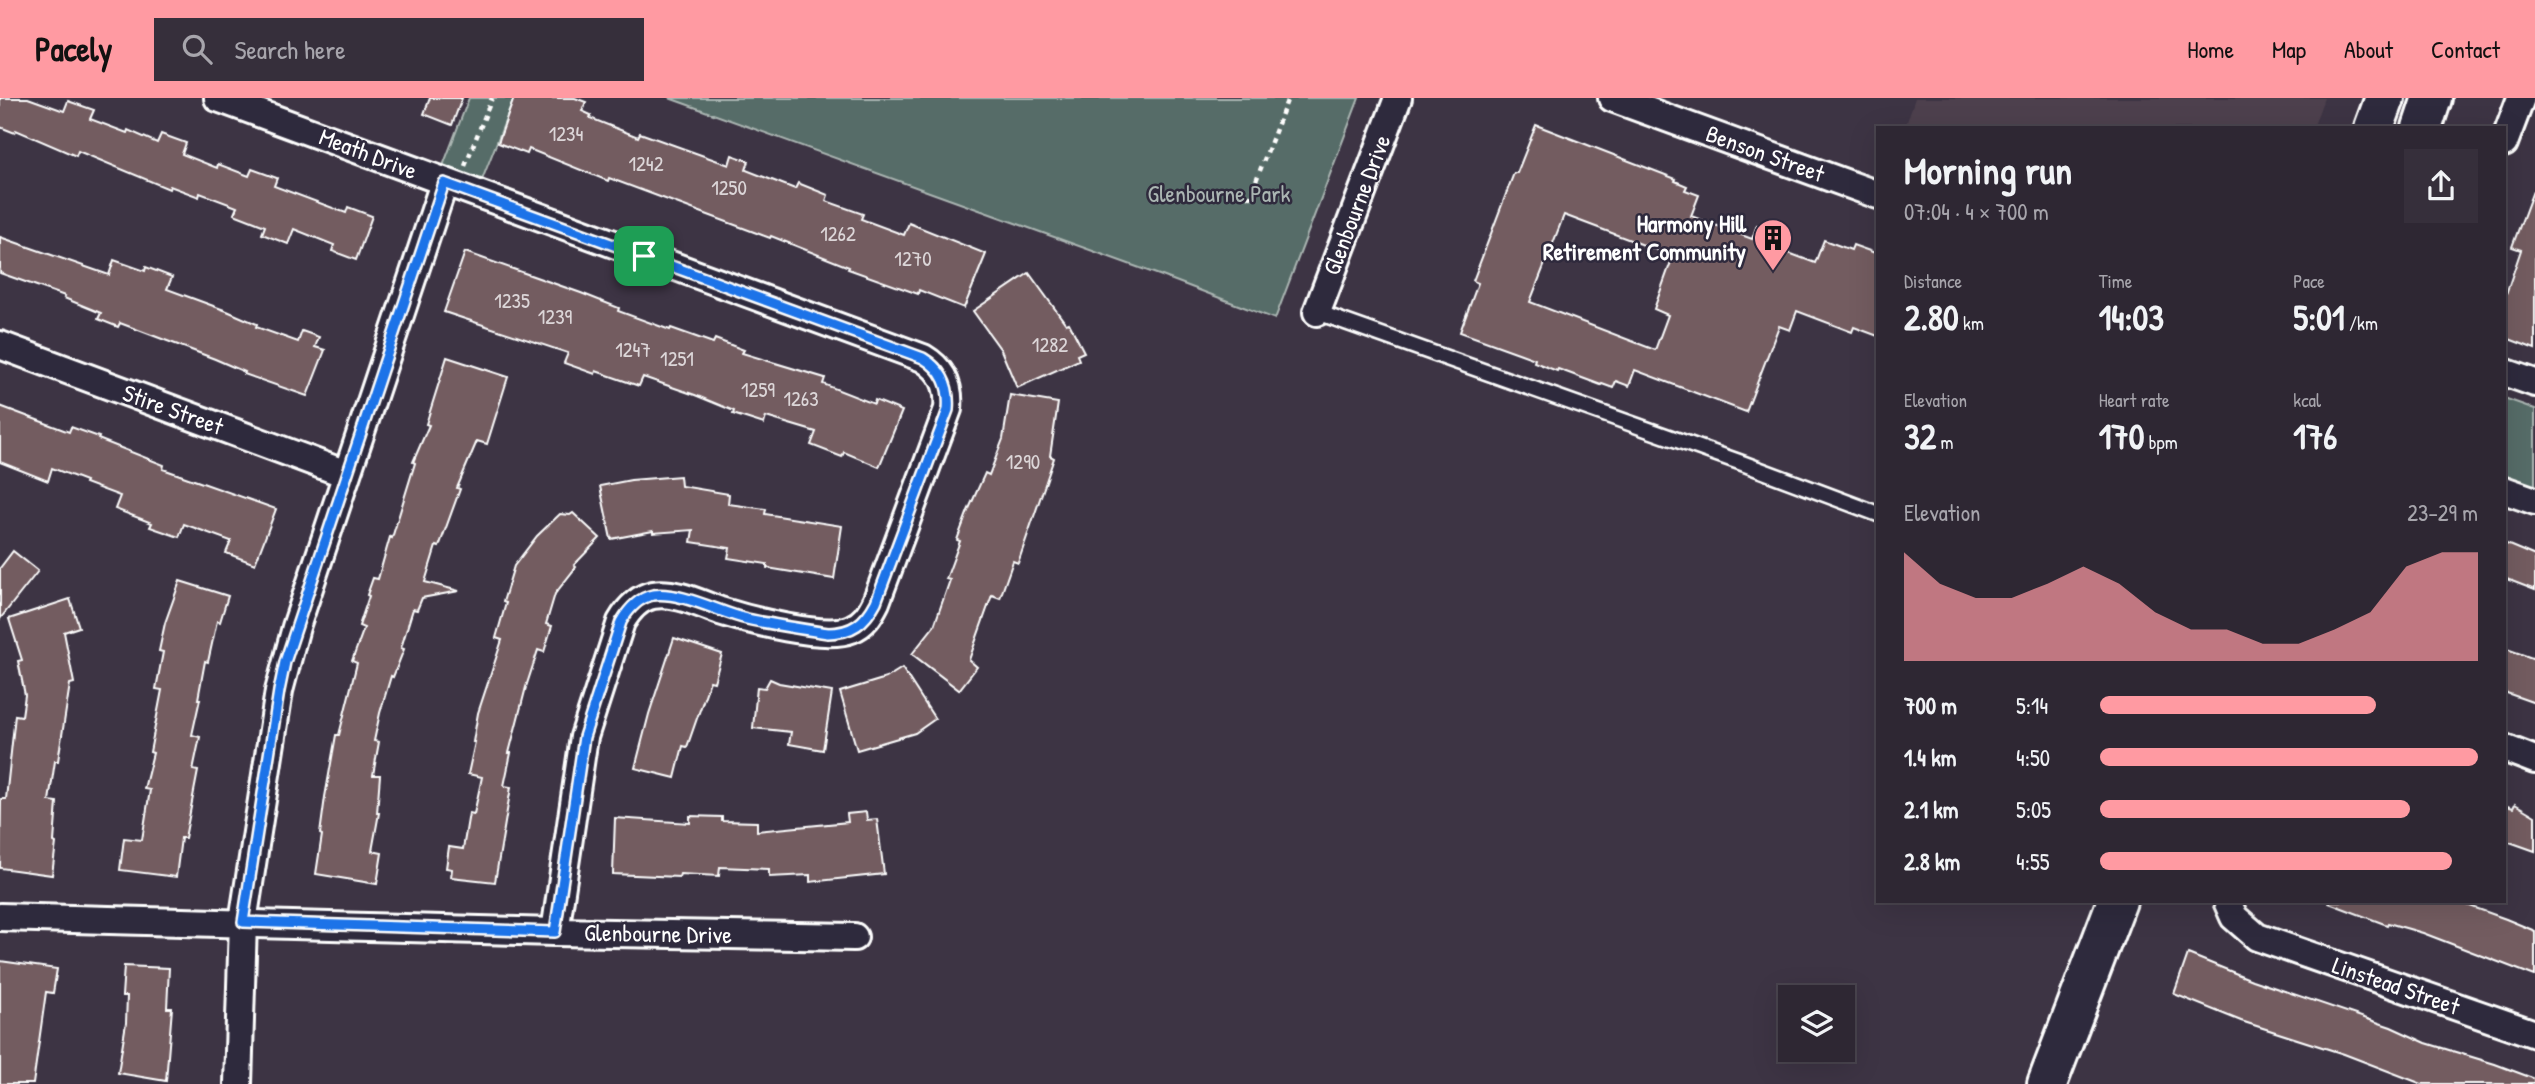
<!DOCTYPE html>
<html lang="en">
<head>
<meta charset="utf-8">
<style>
	:root { --surface:#2e2733; --page:#362f3b; --text:#f1f3f6; --muted:#a7a5ac; --line:#49444e; --accent:#ff9aa2 }
	body { margin:0; font-family:"Patrick Hand",sans-serif; background:var(--page); color:var(--text); height:100vh; display:flex; flex-direction:column; font-size:26px; white-space:nowrap }
	* { box-sizing:border-box; margin:0 }
	p { font-size:23px; color:var(--muted) }
	.icon { flex:none; width:38px; height:38px; fill:none; stroke:currentColor; stroke-width:2; stroke-linecap:round; stroke-linejoin:round }
	.map { position:relative; flex:1; overflow:hidden }
	.sheet { position:absolute; left:1876px; top:28px; width:630px; height:777px; display:flex; flex-direction:column; background:var(--surface); border-radius:0px; box-shadow:0 7px 28px #0002,0 0 0 2px var(--line) }
	.sheet>* { flex:none }
	.controls { position:absolute; left:1778px; top:887px; display:grid; gap:14px }
	.controls a { display:grid; place-items:center; width:77px; height:77px; border-radius:0px; background:var(--surface); box-shadow:0 7px 28px #0002,0 0 0 2px var(--line); font-size:35px }
	.pin { position:absolute; display:grid; place-items:center; width:60px; height:60px; color:#fff; margin:-30px; border-radius:14px; box-shadow:0 4px 10px #0006 }
	.round { display:grid; place-items:center; flex:none; width:74px; height:74px; border-radius:0px; background:var(--page) }
	.overview { display:flex; align-items:center; justify-content:space-between; height:119px; padding:0 28px }
	h1 { font-size:38px; font-weight:800; line-height:52px }
	.stats { display:grid; grid-template-columns:repeat(3,1fr); gap:10px; height:119px; padding:7px 28px }
	.stats div { display:grid; align-content:center }
	.stats b { font-size:35px; font-weight:800 }
	.stats small { font-size:19px; font-weight:400 }
	.stats p { font-size:19px }
	.chart { height:196px; padding:14px 28px }
	.chart p { display:flex; justify-content:space-between }
	.chart svg { width:100%; height:126px; margin-top:7px; fill:var(--accent); opacity:.7 }
	ul { padding:0 28px; list-style:none; font-size:23px }
	li { display:grid; grid-template-columns:112px 84px 1fr; align-items:center; height:52px }
	li i { height:18px; border-radius:9px; background:var(--accent) }
	header { display:flex; align-items:center; gap:42px; box-sizing:border-box; height:98px; padding:0 35px; background:var(--accent); color:#111 }
	header strong { font-size:33px }
	nav { display:flex; gap:38px; margin-inline-start:auto; font-size:24px }
	.search { width:490px; height:63px; background:var(--page); display:flex; align-items:center; gap:18px; box-sizing:border-box; padding:0 24px; border-radius:0px; color:var(--muted); font-size:26px }
	.map>svg:first-child { display:block }
	.built { fill:#4d404d }
	.green { fill:#576c67; stroke:#abb6b3; stroke-width:2 }
	.building { fill:#735c61; stroke:#fff; stroke-width:2; fill-rule:evenodd }
	.lines { fill:none; stroke-linecap:round; stroke-linejoin:round }
	.lane-casing { stroke:#fff; stroke-width:19 }
	.street-casing { stroke:#fff; stroke-width:32 }
	.secondary-casing { stroke:#fff; stroke-width:44 }
	.path { stroke:#fff; stroke-width:4.5; stroke-dasharray:5 5; stroke-linecap:butt }
	.lane { stroke:#2f2a3d; stroke-width:14 }
	.street { stroke:#2f2a3d; stroke-width:26 }
	.secondary { stroke:#2f2a3d; stroke-width:38 }
	.route-casing { stroke:#fff; stroke-width:14 }
	.route { stroke:#1a73e8; stroke-width:9 }
	.labels { text-anchor:middle; stroke-width:5; stroke-linejoin:round; paint-order:stroke }
	.number-label { font-size:21px; fill:#dcd6d8 }
	.street-label { font-size:24px; fill:#fff; stroke:#2f2a3d }
	.park-label { font-size:24px; fill:#abb6b3; stroke:#2f2a3d }
	.poi-label { font-size:24px; font-weight:bold; fill:#fff; stroke:#2f2a3d; text-anchor:end }
</style>
</head>
<body>
<header>
<strong>Pacely</strong>
<div class="search"><svg class="icon" aria-label="search" viewBox="0 0 24 24"><circle cx="10" cy="10" r="6"/><path d="M15 15l6 6"/></svg>Search here</div>
<nav><a>Home</a><a>Map</a><a>About</a><a>Contact</a></nav>
</header>
<div class="map">
<svg width="2535" height="986" viewBox="0 0 2535 986">
	<rect width="100%" height="100%" fill="#3d3444"/>
	<filter id="ink" filterUnits="userSpaceOnUse"><feTurbulence type="fractalNoise" baseFrequency=".0143" numOctaves="2"/><feDisplacementMap in="SourceGraphic" scale="14" xChannelSelector="R" yChannelSelector="G"/><feConvolveMatrix kernelMatrix="1 2 1 2 8 2 1 2 1" color-interpolation-filters="sRGB"/></filter>
	<g filter="url(#ink)">
		<path class="built" d="M 1915,0 L 2324,0 L 2313,30 L 1905,30 Z"/>
		<g class="green">
			<path d="M 469,0 L 514,0 L 482,82 L 443,68 Z"/>
			<path d="M 669,0 L 1359,0 L 1275,221 L 1162,178 Z"/>
			<path d="M 2504,300 L 2535,311 L 2535,394 L 2504,383 Z"/>
		</g>
		<g class="building">
			<path d="M 0,0 L 28,0 L 64,13 L 68,3 L 94,12 L 90,21 L 127,35 L 128,32 L 157,45 L 161,36 L 186,45 L 182,56 L 217,70 L 218,66 L 249,78 L 252,71 L 277,80 L 274,88 L 346,115 L 348,109 L 372,118 L 356,162 L 332,153 L 334,147 L 294,131 L 288,146 L 262,136 L 265,128 L 234,116 L 237,109 L 200,95 L 199,99 L 170,88 L 169,91 L 78,53 L 76,58 L 16,32 L 15,35 L 0,29 Z"/>
			<path d="M 430,0 L 462,0 L 452,27 L 424,16 Z"/>
			<path d="M 514,0 L 575,0 L 586,4 L 582,13 L 591,17 L 590,20 L 638,39 L 640,35 L 729,67 L 732,57 L 749,63 L 746,72 L 795,91 L 798,85 L 828,97 L 826,103 L 863,116 L 861,121 L 904,137 L 909,125 L 986,156 L 964,210 L 919,192 L 918,196 L 848,171 L 849,169 L 771,138 L 770,140 L 609,80 L 608,83 L 529,51 L 527,56 L 498,45 Z"/>
			<path d="M 1536,27 L 1676,81 L 1675,83 L 1687,88 L 1685,92 L 1699,97 L 1691,118 L 1752,141 L 1757,127 L 1775,134 L 1770,148 L 1815,165 L 1824,142 L 1851,152 L 1853,147 L 1878,156 L 1878,238 L 1854,229 L 1852,234 L 1797,213 L 1790,232 L 1779,228 L 1746,314 L 1635,272 L 1629,288 L 1616,283 L 1613,290 L 1602,286 L 1601,287 L 1558,271 L 1557,273 L 1534,264 L 1535,261 L 1460,234 L 1478,185 L 1473,183 L 1514,75 L 1517,75 ZM 1564,117 L 1673,158 L 1654,211 L 1668,217 L 1655,252 L 1530,204 Z"/>
			<path d="M 2533,93 L 2535,93 L 2535,251 L 2504,239 L 2504,202 L 2521,152 L 2512,149 Z"/>
			<path d="M 0,139 L 109,177 L 114,162 L 145,173 L 146,169 L 172,179 L 167,191 L 227,213 L 257,226 L 256,229 L 298,244 L 302,233 L 319,239 L 315,249 L 325,252 L 307,298 L 244,276 L 245,274 L 215,261 L 120,225 L 118,229 L 98,221 L 101,215 L 64,200 L 65,198 L 0,175 Z"/>
			<path d="M 465,154 L 581,195 L 619,210 L 618,213 L 670,232 L 671,230 L 713,245 L 715,241 L 744,252 L 742,255 L 825,280 L 823,286 L 874,306 L 875,302 L 902,313 L 879,369 L 844,354 L 842,359 L 811,347 L 816,334 L 766,319 L 764,326 L 733,316 L 734,313 L 695,297 L 643,279 L 639,288 L 596,273 L 595,276 L 564,265 L 568,255 L 444,214 Z"/>
			<path d="M 1029,175 L 1066,226 L 1069,225 L 1084,254 L 1077,257 L 1079,262 L 1017,290 L 1001,252 L 973,213 Z"/>
			<path d="M 447,259 L 508,279 L 487,346 L 477,343 L 457,390 L 460,391 L 439,449 L 436,448 L 425,484 L 459,493 L 422,500 L 417,512 L 413,511 L 401,550 L 404,551 L 393,579 L 391,578 L 380,615 L 374,643 L 379,644 L 373,677 L 380,677 L 377,715 L 379,715 L 372,753 L 382,755 L 377,786 L 316,776 L 322,737 L 320,736 L 325,699 L 336,637 L 339,637 L 357,565 L 352,563 L 364,530 L 359,528 L 369,498 L 367,497 L 373,480 L 378,481 L 390,439 L 392,440 L 415,365 L 413,364 L 429,327 L 426,326 Z"/>
			<path d="M 1010,297 L 1058,305 L 1050,358 L 1054,360 L 1018,465 L 1013,463 L 1000,500 L 992,497 L 969,562 L 977,569 L 959,592 L 912,556 L 934,528 L 950,482 L 946,481 L 960,443 L 957,442 L 968,413 L 985,375 L 989,377 L 1003,341 Z"/>
			<path d="M 0,308 L 69,334 L 71,329 L 99,339 L 98,341 L 164,367 L 163,371 L 276,411 L 255,466 L 226,455 L 231,443 L 184,426 L 179,439 L 150,429 L 152,425 L 115,411 L 120,398 L 85,385 L 86,383 L 52,370 L 48,383 L 0,364 Z"/>
			<path d="M 680,378 L 681,388 L 729,396 L 728,406 L 766,411 L 765,416 L 842,428 L 834,481 L 767,470 L 767,466 L 728,460 L 730,450 L 691,444 L 693,432 L 653,435 L 653,433 L 611,441 L 600,388 L 631,382 Z"/>
			<path d="M 573,415 L 600,440 L 574,467 L 576,469 L 555,496 L 546,526 L 552,528 L 544,554 L 538,552 L 526,589 L 509,655 L 511,655 L 504,688 L 511,689 L 495,784 L 451,779 L 452,771 L 446,770 L 449,749 L 463,751 L 469,715 L 474,716 L 482,679 L 468,676 L 475,644 L 473,644 L 478,615 L 502,542 L 496,540 L 506,505 L 503,504 L 514,468 L 537,438 L 560,416 L 570,417 Z"/>
			<path d="M 2504,445 L 2535,458 L 2535,492 L 2504,480 Z"/>
			<path d="M 13,453 L 38,473 L 0,521 L 0,470 Z"/>
			<path d="M 180,483 L 228,498 L 220,524 L 217,523 L 208,564 L 205,563 L 198,601 L 200,601 L 192,637 L 200,639 L 193,672 L 198,673 L 185,740 L 181,740 L 176,779 L 120,772 L 124,740 L 142,742 L 150,692 L 144,691 L 153,655 L 150,654 L 162,592 L 156,591 L 163,554 L 159,553 L 165,525 Z"/>
			<path d="M 70,501 L 79,529 L 64,534 L 74,585 L 70,586 L 58,663 L 55,663 L 49,703 L 57,704 L 54,744 L 56,745 L 52,777 L 0,770 L 1,701 L 6,701 L 15,617 L 22,618 L 25,597 L 18,563 L 22,562 L 9,521 Z"/>
			<path d="M 674,540 L 722,556 L 714,584 L 710,583 L 687,649 L 683,648 L 675,680 L 635,670 L 649,616 Z"/>
			<path d="M 2504,550 L 2535,561 L 2535,605 L 2504,594 Z"/>
			<path d="M 902,570 L 935,621 L 915,635 L 857,652 L 840,594 L 886,580 Z"/>
			<path d="M 770,581 L 779,585 L 832,594 L 823,652 L 789,646 L 791,634 L 753,630 L 757,589 L 765,590 Z"/>
			<path d="M 2515,706 L 2535,718 L 2535,753 L 2504,742 L 2504,707 L 2513,710 Z"/>
			<path d="M 866,714 L 867,722 L 877,721 L 884,776 L 810,784 L 810,777 L 769,779 L 769,771 L 720,769 L 719,778 L 680,776 L 679,779 L 613,776 L 615,720 L 690,725 L 690,718 L 722,719 L 722,723 L 757,724 L 757,733 L 848,724 L 847,716 Z"/>
			<path d="M 2329,803 L 2456,803 L 2506,821 L 2535,833 L 2535,878 L 2423,835 L 2388,825 L 2387,827 L 2329,805 Z"/>
			<path d="M 2188,856 L 2252,882 L 2391,929 L 2426,945 L 2495,966 L 2535,981 L 2535,986 L 2422,986 L 2344,956 L 2241,923 L 2174,896 Z"/>
			<path d="M 0,863 L 57,871 L 53,895 L 46,894 L 33,986 L 0,986 Z"/>
			<path d="M 124,868 L 169,870 L 167,910 L 172,910 L 166,983 L 118,975 L 126,925 L 127,898 L 122,898 Z"/>
		</g>
		<g class="lines">
			<defs>
				<path id="lane" d="M 1317,214 L 1742,365 L 1878,416"/>
				<g id="street">
					<path d="M 218,0 L 923,260 C 943,272 950,289 948,311 L 876,504 C 870,516 864,526 851,531 C 825,542 748,522 720,513 C 700,506 675,493 653,497 C 638,500 628,512 621,524 L 584,639 L 555,834"/>
					<path d="M 1612,0 L 1878,97"/>
					<path d="M 2504,45 L 2521,0"/>
					<path d="M 1317,214 L 1398,0"/>
					<path d="M 0,247 L 346,376"/>
					<path d="M 2504,274 L 2535,285"/>
					<path d="M 2504,392 L 2535,403"/>
					<path d="M 2504,650 L 2535,662"/>
					<path d="M 2227,803 L 2234,819 L 2257,839 L 2535,936"/>
					<path d="M 0,819 L 555,834 L 854,839"/>
					<path d="M 238,986 L 243,824 L 279,593 L 296,529 L 444,85"/>
				</g>
				<g id="secondary">
					<path d="M 2374,30 L 2385,0"/>
					<path d="M 2422,30 L 2432,0"/>
					<path d="M 2047,986 L 2117,803"/>
				</g>
			</defs>
			<use href="#lane" class="lane-casing"/>
			<use href="#street" class="street-casing"/>
			<use href="#secondary" class="secondary-casing"/>
			<g class="path">
				<path d="M 465,68 L 492,0"/>
				<path d="M 1249,101 L 1288,0"/>
			</g>
			<use href="#lane" class="lane"/>
			<use href="#street" class="street"/>
			<use href="#secondary" class="secondary"/>
		</g>
	</g>
	<g class="lines" filter="url(#ink)">
		<defs>
			<path id="route" d="M 444,85 L 923,260 C 943,272 950,289 948,312 L 876,504 C 865,525 852,535 828,535 C 801,531 774,527 747,521 C 720,515 681,493 653,497 C 638,500 628,512 621,524 L 584,639 L 555,834 L 243,824 L 279,593 L 285,564 Z"/>
		</defs>
		<use href="#route" class="route-casing"/>
		<use href="#route" class="route"/>
	</g>
	<defs>
		<symbol id="building-pin" viewBox="-11 -11 22 30"><path d="M0 17L-7.5 6A9.5 9.5 0 1 1 7.5 6Z" fill="#ff9aa2" stroke="#2f2a3d"/><path d="M-4-6H4V6H1V3H-1V6H-4ZM-2.5-4.3h1.7v1.8h-1.7ZM.8-4.3h1.7v1.8H.8ZM-2.5-1h1.7V.8h-1.7ZM.8-1h1.7V.8H.8Z" fill="#111"/></symbol>
	</defs>
	<g fill-rule="evenodd">
		<use href="#building-pin" x="1751" y="118" width="44" height="60"/>
	</g>
	<g class="labels">
		<g class="number-label">
			<text x="566" y="43">1234</text>
			<text x="646" y="73">1242</text>
			<text x="729" y="97">1250</text>
			<text x="838" y="143">1262</text>
			<text x="913" y="168">1270</text>
			<text x="512" y="210">1235</text>
			<text x="555" y="226">1239</text>
			<text x="1050" y="254">1282</text>
			<text x="633" y="259">1247</text>
			<text x="677" y="268">1251</text>
			<text x="758" y="299">1259</text>
			<text x="801" y="308">1263</text>
			<text x="1023" y="371">1290</text>
		</g>
		<g class="street-label">
			<text transform="translate(368 56) rotate(21)" y="8">Meath Drive</text>
			<text transform="translate(1765 56) rotate(20)" y="8">Benson Street</text>
			<text transform="translate(1357 107) rotate(-69)" y="8">Glenbourne Drive</text>
			<text transform="translate(173 312) rotate(20)" y="8">Stire Street</text>
			<text transform="translate(658 836) rotate(1)" y="8">Glenbourne Drive</text>
			<text transform="translate(2396 888) rotate(19)" y="8">Linstead Street</text>
		</g>
		<g class="park-label">
			<text x="1219" y="104">Glenbourne Park</text>
		</g>
		<g class="poi-label">
			<text x="1746" y="134">Harmony Hill<tspan x="1746" dy="28">Retirement Community</tspan></text>
		</g>
	</g>
</svg>
<div class="controls">
<a><svg class="icon" aria-label="layers" viewBox="0 0 24 24"><path d="M12 4l9 5-9 5-9-5zM3 14l9 5 9-5"/></svg></a>
</div>
<div class="pin" style="left:644px;top:158px;background:#1e9e55"><svg class="icon" aria-label="arrive" viewBox="0 0 24 24"><path d="M6 21V4h12l-3 4 3 4H6"/></svg></div>
<section class="sheet">
<div class="overview"><div><h1>Morning run</h1><p>07:04 · 4 × 700 m</p></div><a class="round"><svg class="icon" aria-label="share" viewBox="0 0 24 24"><path d="M12 15V3M7 8l5-5 5 5M5 13v7h14v-7"/></svg></a></div>
<div class="stats">
<div><p>Distance</p><b>2.80<small> km</small></b></div>
<div><p>Time</p><b>14:03</b></div>
<div><p>Pace</p><b>5:01<small> /km</small></b></div>
</div>
<div class="stats">
<div><p>Elevation</p><b>32<small> m</small></b></div>
<div><p>Heart rate</p><b>170<small> bpm</small></b></div>
<div><p>kcal</p><b>176</b></div>
</div>
<div class="chart"><p><span>Elevation</span>23–29 m</p>
<svg viewBox="0 0 160 44" preserveAspectRatio="none"><path d="M0 44V6L10 17L20 22L30 22L40 17L50 11L60 17L70 27L80 33L90 33L100 38L110 38L120 33L130 27L140 11L150 6L160 6V44z"/></svg>
</div>
<ul>
<li><b>700 m</b>5:14<i style="width:73%"></i></li>
<li><b>1.4 km</b>4:50<i style="width:100%"></i></li>
<li><b>2.1 km</b>5:05<i style="width:82%"></i></li>
<li><b>2.8 km</b>4:55<i style="width:93%"></i></li>
</ul>
</section>
</div>
</body>
</html>
